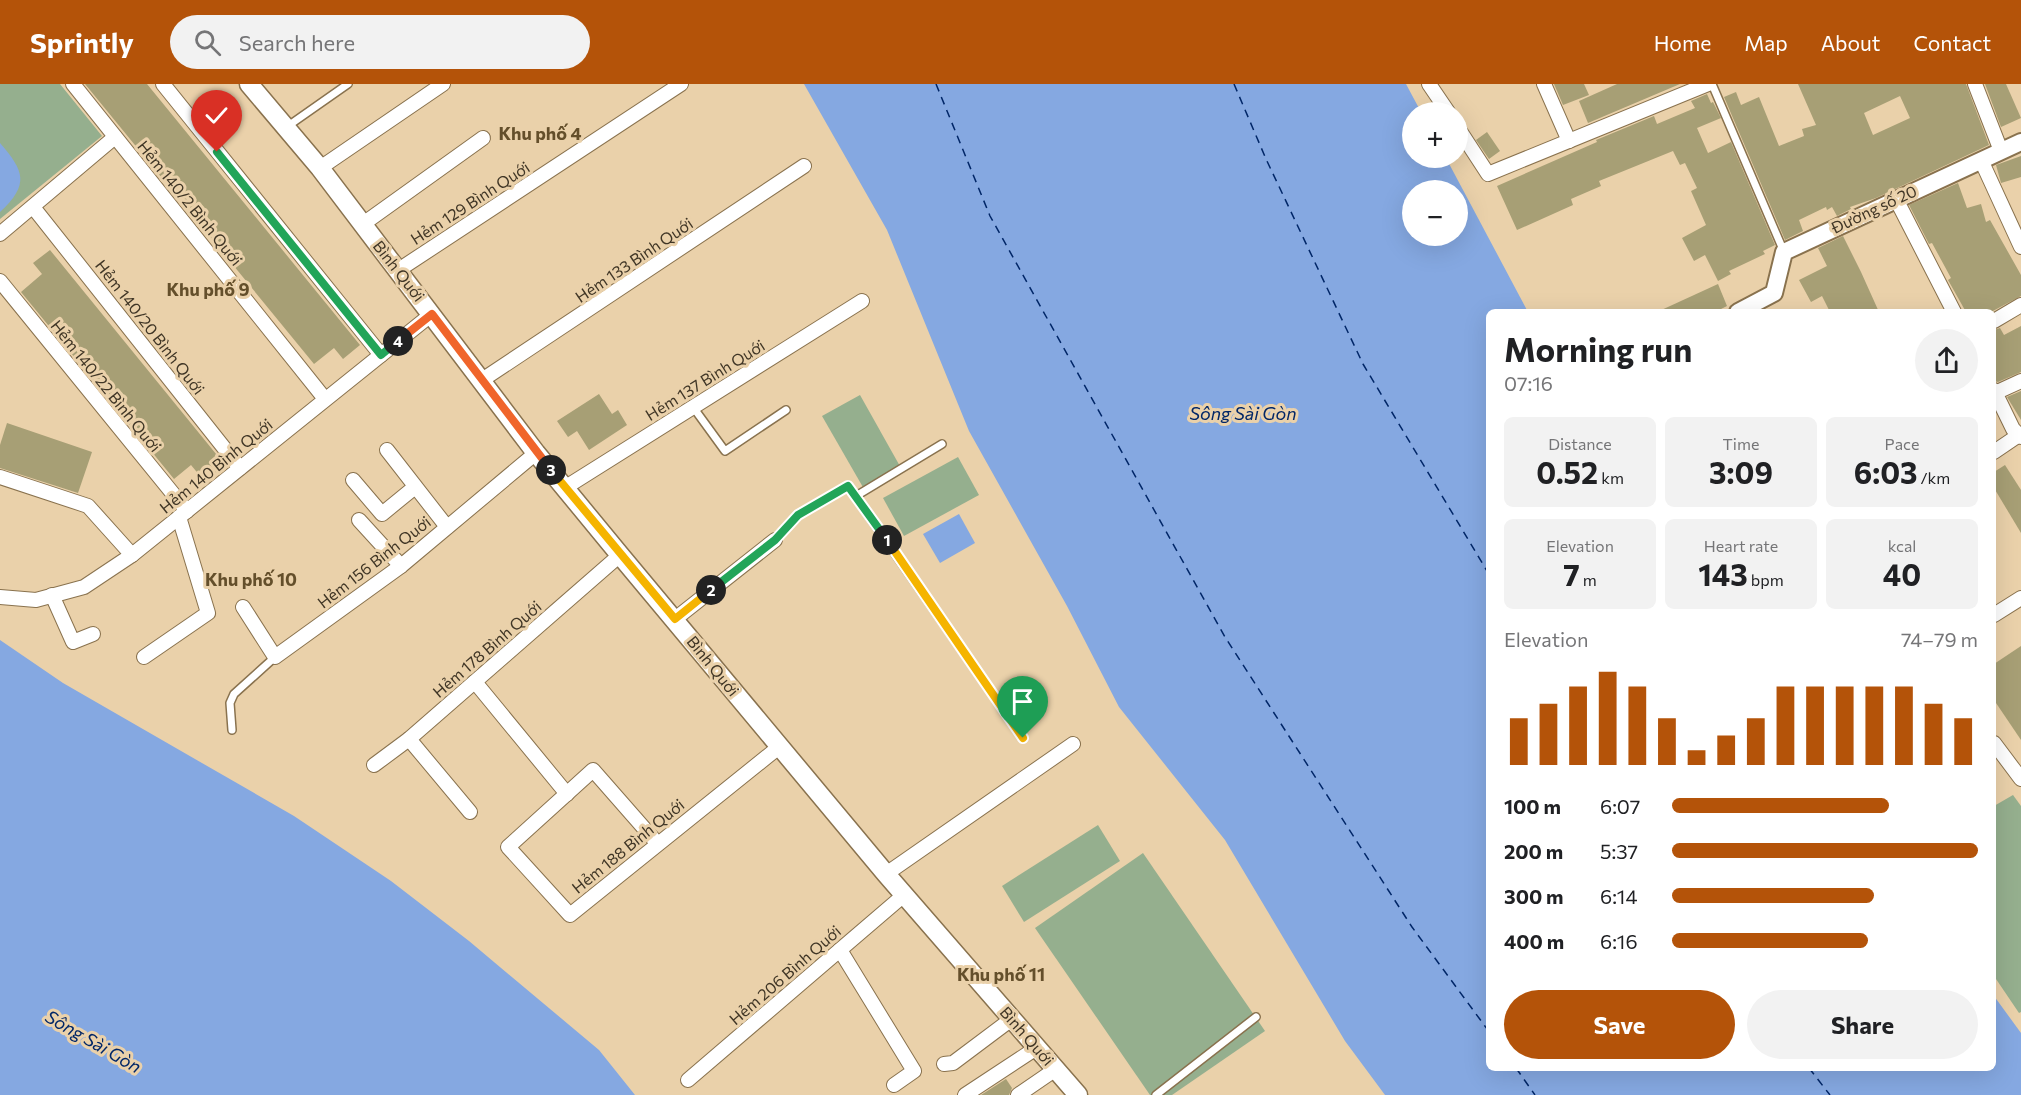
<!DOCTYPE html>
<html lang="en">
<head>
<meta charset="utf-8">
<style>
	:root { --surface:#fff; --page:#f2f2f2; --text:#202124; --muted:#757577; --accent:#b45309 }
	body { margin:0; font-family:Commissioner,sans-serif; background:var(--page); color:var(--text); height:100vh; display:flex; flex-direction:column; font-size:22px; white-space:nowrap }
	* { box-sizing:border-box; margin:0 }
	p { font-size:20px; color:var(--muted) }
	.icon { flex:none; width:33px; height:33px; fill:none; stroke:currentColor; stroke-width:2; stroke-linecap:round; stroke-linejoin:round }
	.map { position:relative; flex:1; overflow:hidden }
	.panel { position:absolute; left:1486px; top:225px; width:510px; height:762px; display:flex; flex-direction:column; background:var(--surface); border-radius:9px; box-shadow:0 6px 24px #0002 }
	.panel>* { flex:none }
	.tools { position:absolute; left:1402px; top:18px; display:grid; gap:12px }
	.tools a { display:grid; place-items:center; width:66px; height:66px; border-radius:50%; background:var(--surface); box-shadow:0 6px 24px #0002; font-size:30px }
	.pin { position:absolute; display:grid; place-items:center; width:51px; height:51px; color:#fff; margin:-62px -26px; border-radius:50% 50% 50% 0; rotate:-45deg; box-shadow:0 0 6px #0007 }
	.pin .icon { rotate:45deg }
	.km { position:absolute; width:30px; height:30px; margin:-15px; border-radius:50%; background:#222; color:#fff; font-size:16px; line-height:30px; text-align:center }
	.round { display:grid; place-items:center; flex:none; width:63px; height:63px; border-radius:32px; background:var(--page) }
	.head { display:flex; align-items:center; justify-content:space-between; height:102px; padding:0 18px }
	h1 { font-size:33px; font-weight:700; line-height:45px }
	.figures { display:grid; grid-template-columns:repeat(3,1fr); gap:9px; height:102px; padding:6px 18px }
	.figures div { display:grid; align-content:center; border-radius:9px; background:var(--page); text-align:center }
	.figures b { font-size:30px; font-weight:700 }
	.figures small { font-size:16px; font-weight:400 }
	.figures p { font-size:16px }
	.chart { height:168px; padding:12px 18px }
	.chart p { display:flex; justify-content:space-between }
	.chart svg { width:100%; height:108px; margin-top:6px; stroke:var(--accent); stroke-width:6 }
	.cta { display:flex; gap:12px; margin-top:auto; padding:12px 18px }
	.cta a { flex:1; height:69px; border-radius:36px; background:var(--accent); color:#fff; font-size:24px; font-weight:700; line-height:69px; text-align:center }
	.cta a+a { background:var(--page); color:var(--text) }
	ul { padding:0 18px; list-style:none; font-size:20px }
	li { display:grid; grid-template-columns:96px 72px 1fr; align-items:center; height:45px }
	li i { height:15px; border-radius:8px; background:var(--accent) }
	header { display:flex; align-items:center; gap:36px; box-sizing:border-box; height:84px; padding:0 30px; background:var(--accent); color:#fff }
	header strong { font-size:28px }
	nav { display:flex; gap:33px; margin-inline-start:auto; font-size:21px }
	.search { width:420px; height:54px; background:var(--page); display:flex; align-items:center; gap:15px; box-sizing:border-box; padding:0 21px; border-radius:33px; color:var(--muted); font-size:22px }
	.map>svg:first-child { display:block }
	.green { fill:#95af8e }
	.water { fill:#85a8e1; fill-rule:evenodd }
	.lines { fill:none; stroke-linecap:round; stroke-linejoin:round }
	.ferry { stroke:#002667; stroke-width:1.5; stroke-dasharray:8 6; stroke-linecap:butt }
	.building { fill:#a79f75; fill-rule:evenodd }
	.service-casing { stroke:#89724e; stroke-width:10 }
	.minor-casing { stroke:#89724e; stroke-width:16 }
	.tertiary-casing { stroke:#89724e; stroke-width:20 }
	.secondary-casing { stroke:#89724e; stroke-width:21 }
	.service { stroke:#fff; stroke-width:7 }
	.minor { stroke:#fff; stroke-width:14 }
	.tertiary { stroke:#fff; stroke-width:16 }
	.secondary { stroke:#fff; stroke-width:18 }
	.split-1-casing { stroke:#fff; stroke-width:12 }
	.split-2-casing { stroke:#fff; stroke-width:12 }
	.split-3-casing { stroke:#fff; stroke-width:12 }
	.split-4-casing { stroke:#fff; stroke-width:12 }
	.split-5-casing { stroke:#fff; stroke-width:12 }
	.split-1 { stroke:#f5b400; stroke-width:8 }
	.split-2 { stroke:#22a559; stroke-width:8 }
	.split-3 { stroke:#f5b400; stroke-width:8 }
	.split-4 { stroke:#f0652b; stroke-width:8 }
	.split-5 { stroke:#22a559; stroke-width:8 }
	.labels { text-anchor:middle; stroke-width:6; stroke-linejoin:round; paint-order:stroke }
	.street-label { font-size:16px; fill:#403626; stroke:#ead1aa }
	.neighbourhood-label { font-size:18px; font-weight:bold; fill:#644f2b; stroke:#ead1aa }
	.water-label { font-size:18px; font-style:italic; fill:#002667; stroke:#ead1aa }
</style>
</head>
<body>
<header>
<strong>Sprintly</strong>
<div class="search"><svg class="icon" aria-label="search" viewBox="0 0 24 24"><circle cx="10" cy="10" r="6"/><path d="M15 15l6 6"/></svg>Search here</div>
<nav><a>Home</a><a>Map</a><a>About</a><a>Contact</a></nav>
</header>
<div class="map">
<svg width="2021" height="1011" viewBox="0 0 2021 1011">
	<rect width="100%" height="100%" fill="#ead1aa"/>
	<g class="green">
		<path d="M 0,0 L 60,0 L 102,52 L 0,135 Z"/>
		<path d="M 860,311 L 901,384 L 864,405 L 822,332 Z"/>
		<path d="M 958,373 L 979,411 L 904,452 L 883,414 Z"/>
		<path d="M 2013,711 L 2021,722 L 2021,928 L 2019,929 L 1994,892 L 1994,722 Z"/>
		<path d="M 1098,741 L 1120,777 L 1024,838 L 1002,802 Z"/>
		<path d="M 1143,769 L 1265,947 L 1172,1011 L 1150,1011 L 1035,844 Z"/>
	</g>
	<g class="water">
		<path d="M 804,0 L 1406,0 L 1421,28 L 1413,28 L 1413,74 L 1446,74 L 1528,228 L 1490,228 L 1490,984 L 1994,984 L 1994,912 L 2021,949 L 2021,1011 L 1385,1011 L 1345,957 L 1225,756 L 1119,623 L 1067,522 L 969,347 L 887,146 ZM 1458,106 L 1458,152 L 1413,152 L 1413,106 Z"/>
		<path d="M 0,59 C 24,87 30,100 0,128 Z"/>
		<path d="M 959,430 L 975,459 L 940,479 L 923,450 Z"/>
		<path d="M 0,556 L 63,599 L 294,732 L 391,797 L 469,857 L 599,966 L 635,1011 L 0,1011 Z"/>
	</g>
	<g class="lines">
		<g class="ferry">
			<path d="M 936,0 L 990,132 L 1225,553 L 1412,843 L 1490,949"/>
			<path d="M 1234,0 L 1266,75 L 1363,280 L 1490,492"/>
			<path d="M 1516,984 L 1535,1011"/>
			<path d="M 1809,984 L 1830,1011"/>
		</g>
	</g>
	<g class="building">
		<path d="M 85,0 L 147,0 L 360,261 L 343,275 L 334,264 L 314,280 Z"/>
		<path d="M 1554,0 L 1584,0 L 1589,11 L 1563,21 Z"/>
		<path d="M 1617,0 L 1680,0 L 1588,39 L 1579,17 Z"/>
		<path d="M 1798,0 L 1966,0 L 1989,61 L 1876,114 L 1850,123 L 1851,125 L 1837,132 L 1832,123 L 1827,126 L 1826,123 L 1799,136 L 1803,147 L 1785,156 L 1724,13 L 1736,8 L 1741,21 L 1759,13 L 1779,62 L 1804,52 L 1802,45 L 1816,41 ZM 1900,12 L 1910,34 L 1873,51 L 1864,29 Z"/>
		<path d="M 1985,0 L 2006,0 L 2021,34 L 2001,43 Z"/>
		<path d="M 1707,10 L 1711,19 L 1713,18 L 1721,34 L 1697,44 L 1708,69 L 1731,58 L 1775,161 L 1763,167 L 1765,170 L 1729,187 L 1731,190 L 1718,197 L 1705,171 L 1694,177 L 1682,154 L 1706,141 L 1691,107 L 1697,104 L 1685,79 L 1680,81 L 1673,67 L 1599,97 L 1601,102 L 1571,115 L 1573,121 L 1517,146 L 1497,102 L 1597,58 L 1596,56 L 1654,32 L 1657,40 L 1695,24 L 1691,17 Z"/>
		<path d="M 1487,48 L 1500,67 L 1489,75 L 1476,56 Z"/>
		<path d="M 2021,72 L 2021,93 L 2001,99 L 1996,81 Z"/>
		<path d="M 1958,99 L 1967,124 L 1981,120 L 1986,138 L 1990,136 L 2021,191 L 2021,212 L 1991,228 L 1966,228 L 1948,196 L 1951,194 L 1932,159 L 1929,160 L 1909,121 Z"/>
		<path d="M 1843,152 L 1861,188 L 1879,228 L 1830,228 L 1822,212 L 1811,218 L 1799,196 L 1827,182 L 1818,164 Z"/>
		<path d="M 50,166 L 225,381 L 205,398 L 191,381 L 174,395 L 21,208 L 42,190 L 33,179 Z"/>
		<path d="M 1718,200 L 1727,222 L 1715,228 L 1657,228 Z"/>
		<path d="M 2021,242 L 2021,288 L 1998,298 L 1994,297 L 1994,246 L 2000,244 L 2004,251 Z"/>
		<path d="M 2021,307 L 2021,336 L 2007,313 Z"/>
		<path d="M 599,310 L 612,330 L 618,326 L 627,341 L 589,366 L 577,347 L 568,353 L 557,337 Z"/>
		<path d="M 7,339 L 92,368 L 78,409 L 0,384 L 0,361 Z"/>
		<path d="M 2005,381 L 2021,406 L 2021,449 L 1994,404 L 1994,388 Z"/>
		<path d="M 2021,562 L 2021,656 L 1994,616 L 1994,580 Z"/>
		<path d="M 1006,995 L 1012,1004 L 1009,1011 L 981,1011 Z"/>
	</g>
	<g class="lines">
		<defs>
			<g id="service">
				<path d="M 1712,0 L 1784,168"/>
				<path d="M 288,42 L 348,0"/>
				<path d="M 693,323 L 725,367 L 786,326"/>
				<path d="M 856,412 L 942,360"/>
				<path d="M 775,456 L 798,431 L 848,402 L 1023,654"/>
				<path d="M 232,646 L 230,619 L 234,610 L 275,573"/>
				<path d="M 1156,1011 L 1256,933"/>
			</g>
			<g id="minor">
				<path d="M 73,0 L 325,315"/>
				<path d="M 163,0 L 381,271"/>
				<path d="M 1429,0 L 1448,28"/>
				<path d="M 1544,0 L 1569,57"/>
				<path d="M 1975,0 L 2001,67"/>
				<path d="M 1458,44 L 1488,90 L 1708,0"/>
				<path d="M 1981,76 L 2021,163"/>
				<path d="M 320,84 L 443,0"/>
				<path d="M 1896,115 L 1954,228"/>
				<path d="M 33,123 L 240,384"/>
				<path d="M 363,140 L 483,54"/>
				<path d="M 0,150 L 115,53"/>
				<path d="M 397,187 L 681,0"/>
				<path d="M 0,197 L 187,427"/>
				<path d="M 1994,237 L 2021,221"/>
				<path d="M 482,296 L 804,82"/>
				<path d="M 1994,306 L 2013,345 L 2021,353"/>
				<path d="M 1995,309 L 2021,297"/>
				<path d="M 387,366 L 447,443"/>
				<path d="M 1994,368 L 2019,351"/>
				<path d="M 0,393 L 88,422 L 132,471"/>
				<path d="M 353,396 L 382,430 L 415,403"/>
				<path d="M 566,403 L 862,217"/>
				<path d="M 359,436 L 401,482"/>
				<path d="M 52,511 L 73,558 L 93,550"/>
				<path d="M 0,513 L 36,516 L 84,503 L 132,471 L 432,230"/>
				<path d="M 243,523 L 275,573 L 401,482 L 536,369"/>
				<path d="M 1994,531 L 2021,514"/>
				<path d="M 675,535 L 775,456"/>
				<path d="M 144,573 L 208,529 L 179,433"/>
				<path d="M 475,598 L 567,710"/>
				<path d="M 409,655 L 470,728"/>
				<path d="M 1994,659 L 2021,695"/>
				<path d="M 374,681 L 409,655 L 620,471"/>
				<path d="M 657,759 L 593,686 L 508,763 L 570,831 L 779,663"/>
				<path d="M 886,790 L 1073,660"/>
				<path d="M 840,866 L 914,987 L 894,1001"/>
				<path d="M 944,980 L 953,979 L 1013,934"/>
				<path d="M 688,996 L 904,811"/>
				<path d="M 965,1011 L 1038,963"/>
				<path d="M 1018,1011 L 1056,985"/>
			</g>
			<path id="tertiary" d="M 1738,228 L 1774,209 L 1784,168 L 2021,58"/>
			<path id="secondary" d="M 249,0 L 320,84 L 536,369 L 620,471 L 886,790 L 1078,1011"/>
		</defs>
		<use href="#service" class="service-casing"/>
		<use href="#minor" class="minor-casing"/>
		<use href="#tertiary" class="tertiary-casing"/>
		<use href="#secondary" class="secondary-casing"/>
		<use href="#service" class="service"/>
		<use href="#minor" class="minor"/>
		<use href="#tertiary" class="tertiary"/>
		<use href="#secondary" class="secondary"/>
	</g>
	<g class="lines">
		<defs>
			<path id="split-1" d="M 887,456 L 1023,654"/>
			<path id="split-2" d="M 711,506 L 775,456 L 798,431 L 848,402 L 887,456"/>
			<path id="split-3" d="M 551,386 L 675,535 L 711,506"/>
			<path id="split-4" d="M 398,257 L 432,230 L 551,386"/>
			<path id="split-5" d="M 217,68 L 381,271 L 398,257"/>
		</defs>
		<use href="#split-1" class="split-1-casing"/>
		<use href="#split-2" class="split-2-casing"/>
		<use href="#split-3" class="split-3-casing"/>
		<use href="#split-4" class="split-4-casing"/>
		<use href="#split-5" class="split-5-casing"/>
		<use href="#split-1" class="split-1"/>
		<use href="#split-2" class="split-2"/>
		<use href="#split-3" class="split-3"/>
		<use href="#split-4" class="split-4"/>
		<use href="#split-5" class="split-5"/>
	</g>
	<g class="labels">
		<g class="street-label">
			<text transform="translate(190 119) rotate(51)" y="6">Hẻm 140/2 Bình Quới</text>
			<text transform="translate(470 119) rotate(-33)" y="6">Hẻm 129 Bình Quới</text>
			<text transform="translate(1874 125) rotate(-25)" y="6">Đường số 20</text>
			<text transform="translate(634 176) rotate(-34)" y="6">Hẻm 133 Bình Quới</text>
			<text transform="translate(399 187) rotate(52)" y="6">Bình Quới</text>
			<text transform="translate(150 243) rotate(52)" y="6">Hẻm 140/20 Bình Quới</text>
			<text transform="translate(705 296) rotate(-32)" y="6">Hẻm 137 Bình Quới</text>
			<text transform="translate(106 302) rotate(51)" y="6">Hẻm 140/22 Bình Quới</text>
			<text transform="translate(216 382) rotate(-39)" y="6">Hẻm 140 Bình Quới</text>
			<text transform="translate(374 478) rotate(-38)" y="6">Hẻm 156 Bình Quới</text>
			<text transform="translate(487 565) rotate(-41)" y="6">Hẻm 178 Bình Quới</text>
			<text transform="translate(713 582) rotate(51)" y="6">Bình Quới</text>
			<text transform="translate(628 762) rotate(-39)" y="6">Hẻm 188 Bình Quới</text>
			<text transform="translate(785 891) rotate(-41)" y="6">Hẻm 206 Bình Quới</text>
			<text transform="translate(1027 952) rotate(49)" y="6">Bình Quới</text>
		</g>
		<g class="neighbourhood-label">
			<text x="540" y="56">Khu phố 4</text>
			<text x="208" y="212">Khu phố 9</text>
			<text x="251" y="502">Khu phố 10</text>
			<text x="1001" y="897">Khu phố 11</text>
		</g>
		<g class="water-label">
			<text x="1243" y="336">Sông Sài Gòn</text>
			<text transform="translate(93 958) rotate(30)" y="6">Sông Sài Gòn</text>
		</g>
	</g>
</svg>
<div class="tools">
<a>+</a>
<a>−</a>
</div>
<div class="pin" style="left:1023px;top:654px;background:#1e9e55"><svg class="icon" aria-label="arrive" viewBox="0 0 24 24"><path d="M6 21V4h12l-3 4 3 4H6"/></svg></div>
<div class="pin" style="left:217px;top:68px;background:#d93025"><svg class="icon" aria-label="check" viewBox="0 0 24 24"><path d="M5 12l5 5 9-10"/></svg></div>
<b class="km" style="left:887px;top:456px">1</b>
<b class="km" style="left:711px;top:506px">2</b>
<b class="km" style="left:551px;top:386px">3</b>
<b class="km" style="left:398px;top:257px">4</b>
<section class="panel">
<div class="head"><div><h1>Morning run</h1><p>07:16</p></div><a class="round"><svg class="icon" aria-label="share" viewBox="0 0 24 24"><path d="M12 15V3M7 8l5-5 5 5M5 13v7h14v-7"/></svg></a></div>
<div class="figures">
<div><p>Distance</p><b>0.52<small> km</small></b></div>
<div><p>Time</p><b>3:09</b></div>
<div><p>Pace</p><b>6:03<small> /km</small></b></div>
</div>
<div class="figures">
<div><p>Elevation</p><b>7<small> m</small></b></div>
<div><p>Heart rate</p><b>143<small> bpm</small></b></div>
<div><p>kcal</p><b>40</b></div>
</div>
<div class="chart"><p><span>Elevation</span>74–79 m</p>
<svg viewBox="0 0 160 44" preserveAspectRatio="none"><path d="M5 44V25M15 44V19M25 44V12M35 44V6M45 44V12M55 44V25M65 44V38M75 44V32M85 44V25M95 44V12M105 44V12M115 44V12M125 44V12M135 44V12M145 44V19M155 44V25"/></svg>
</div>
<ul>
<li><b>100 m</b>6:07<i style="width:71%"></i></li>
<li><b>200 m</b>5:37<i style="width:100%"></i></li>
<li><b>300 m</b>6:14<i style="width:66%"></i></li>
<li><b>400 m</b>6:16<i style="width:64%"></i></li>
</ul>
<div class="cta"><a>Save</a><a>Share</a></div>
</section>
</div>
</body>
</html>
